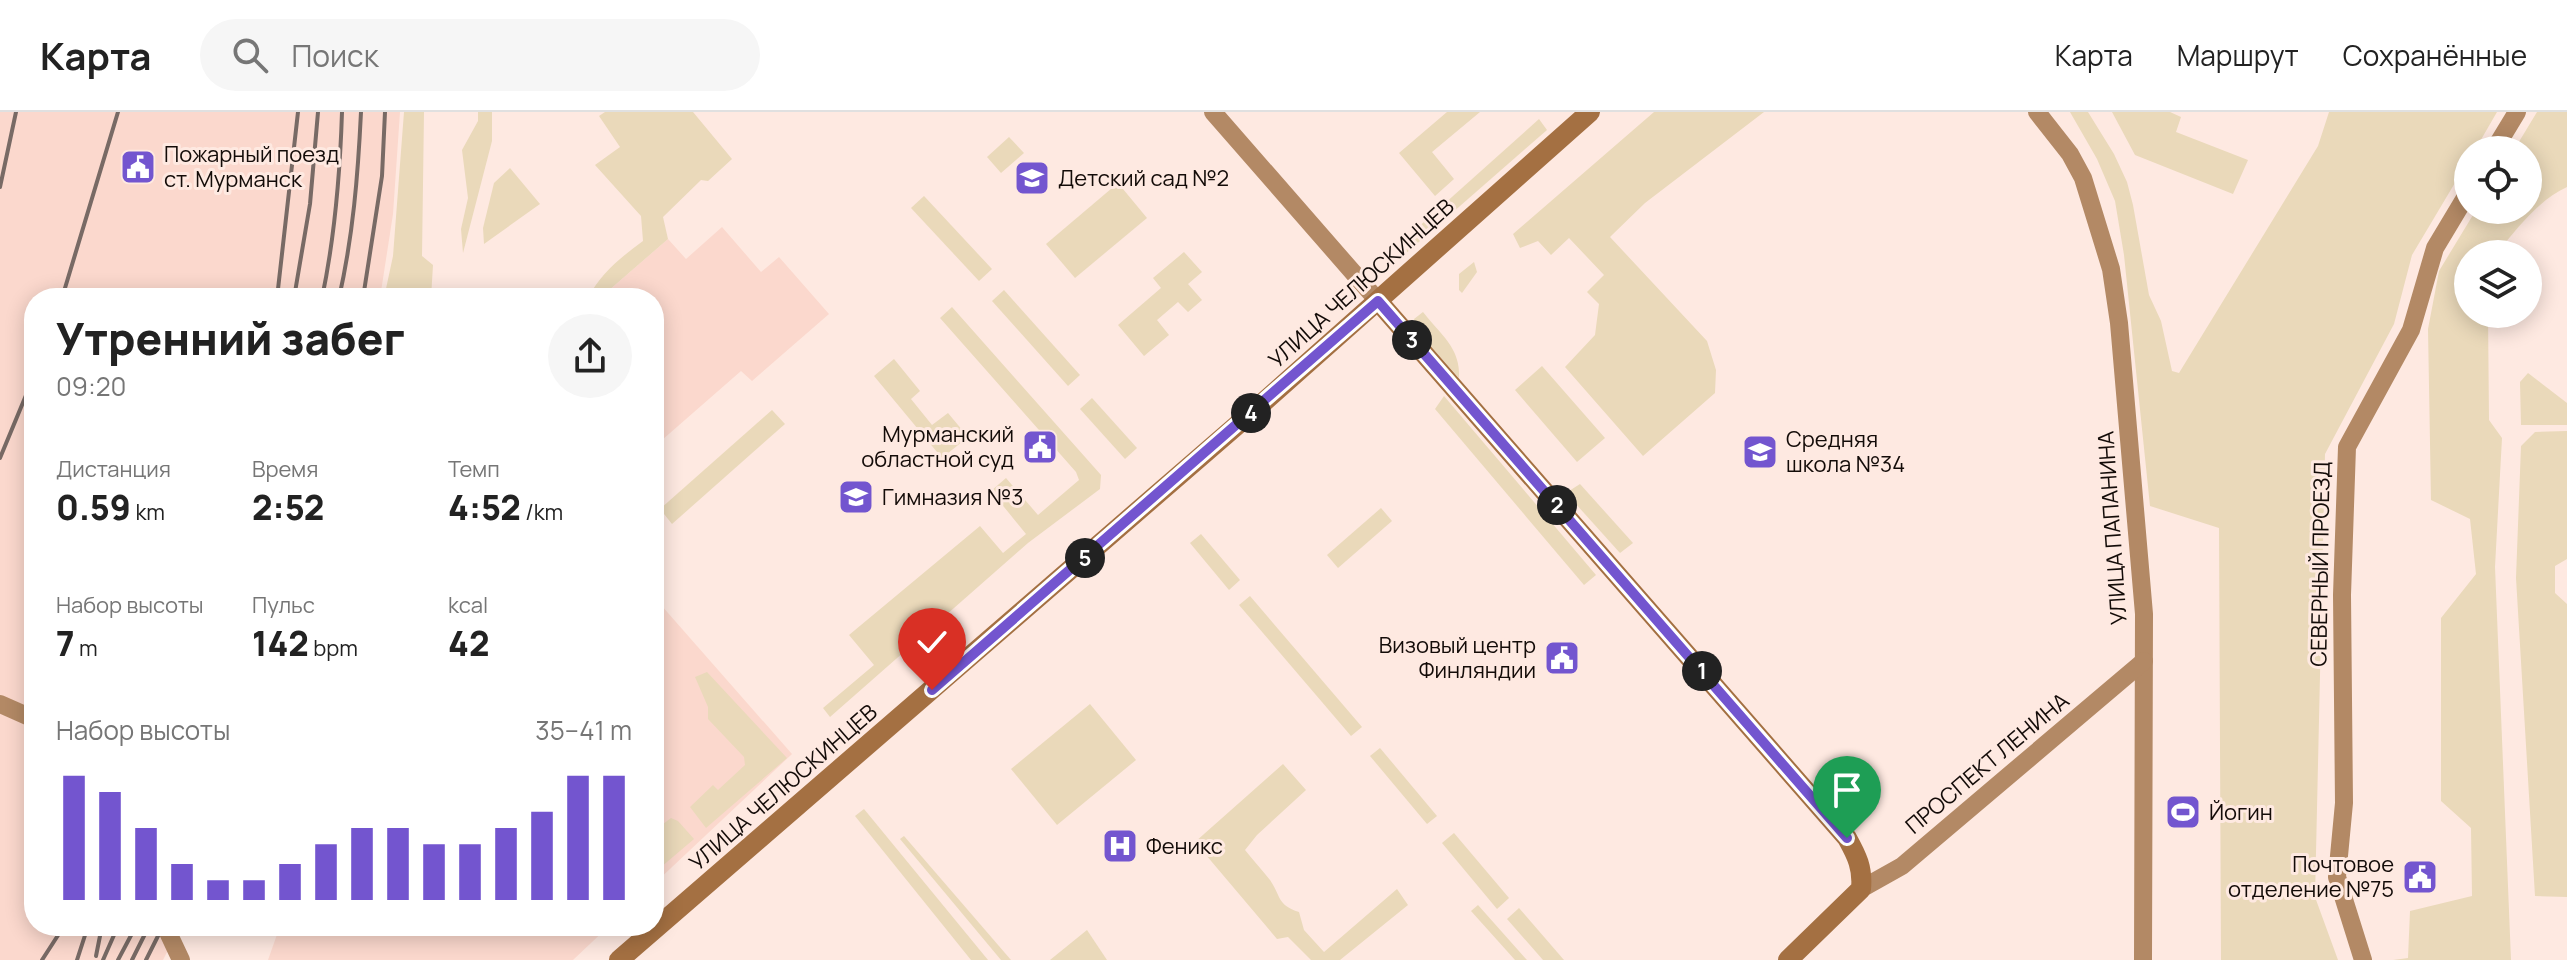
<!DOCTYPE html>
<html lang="ru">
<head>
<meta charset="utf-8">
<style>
	:root { --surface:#fff; --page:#f6f6f6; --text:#222; --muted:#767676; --line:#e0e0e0; --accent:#7355cf }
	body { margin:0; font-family:Manrope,sans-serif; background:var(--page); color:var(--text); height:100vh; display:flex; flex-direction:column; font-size:30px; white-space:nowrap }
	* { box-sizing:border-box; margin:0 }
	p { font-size:26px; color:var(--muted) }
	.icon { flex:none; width:44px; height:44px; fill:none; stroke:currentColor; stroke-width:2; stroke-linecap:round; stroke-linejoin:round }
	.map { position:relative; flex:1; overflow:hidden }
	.sheet { position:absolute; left:24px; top:176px; width:640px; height:648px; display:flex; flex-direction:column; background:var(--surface); border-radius:32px; box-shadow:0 4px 20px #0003 }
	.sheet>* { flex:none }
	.buttons { position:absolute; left:2454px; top:24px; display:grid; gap:16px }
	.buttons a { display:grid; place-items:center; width:88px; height:88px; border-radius:50%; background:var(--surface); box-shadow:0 4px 20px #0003; font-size:40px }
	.pin { position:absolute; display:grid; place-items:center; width:68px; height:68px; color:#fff; margin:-82px -34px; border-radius:50% 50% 50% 0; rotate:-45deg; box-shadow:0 0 8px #0007 }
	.pin .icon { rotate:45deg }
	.km { position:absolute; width:40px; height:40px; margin:-20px; border-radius:50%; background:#222; color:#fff; font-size:22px; line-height:40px; text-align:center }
	.round { display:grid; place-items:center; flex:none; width:84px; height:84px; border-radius:42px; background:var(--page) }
	.summary { display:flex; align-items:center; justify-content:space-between; height:136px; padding:0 32px }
	h1 { font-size:44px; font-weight:800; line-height:60px }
	.metrics { display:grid; grid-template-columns:repeat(3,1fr); gap:12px; height:136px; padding:8px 32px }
	.metrics div { display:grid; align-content:center }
	.metrics b { font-size:34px; font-weight:800 }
	.metrics small { font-size:22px; font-weight:400 }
	.metrics p { font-size:22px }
	.chart { height:224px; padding:16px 32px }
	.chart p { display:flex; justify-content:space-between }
	.chart svg { width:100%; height:144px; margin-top:8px; stroke:var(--accent); stroke-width:6 }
	header { display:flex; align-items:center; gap:48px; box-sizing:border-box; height:112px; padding:0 40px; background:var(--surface); border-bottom:2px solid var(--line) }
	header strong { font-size:38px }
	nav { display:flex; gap:44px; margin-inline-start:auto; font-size:28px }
	.search { width:560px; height:72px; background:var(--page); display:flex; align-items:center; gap:20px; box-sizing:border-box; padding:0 28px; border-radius:44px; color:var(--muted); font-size:30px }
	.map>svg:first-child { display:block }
	.built { fill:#fbd8cd }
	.green { fill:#ead9ba }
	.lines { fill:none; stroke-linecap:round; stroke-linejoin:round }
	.secondary { stroke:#b38965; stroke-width:18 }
	.primary { stroke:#a47042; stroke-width:20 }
	.rail { stroke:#786a65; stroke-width:4 }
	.route-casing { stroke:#fff; stroke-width:16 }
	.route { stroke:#7355cf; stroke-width:10 }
	.labels { text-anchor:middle; stroke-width:6; stroke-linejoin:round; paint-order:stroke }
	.poi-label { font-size:22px; fill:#130b08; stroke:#fee9e1; text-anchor:start }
	.street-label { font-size:22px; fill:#130b08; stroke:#fee9e1 }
</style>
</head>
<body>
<header>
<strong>Карта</strong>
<div class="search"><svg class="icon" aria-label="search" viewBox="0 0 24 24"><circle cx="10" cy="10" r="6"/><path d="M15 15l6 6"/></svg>Поиск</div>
<nav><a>Карта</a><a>Маршрут</a><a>Сохранённые</a></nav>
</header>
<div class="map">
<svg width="2567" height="848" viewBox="0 0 2567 848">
	<rect width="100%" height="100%" fill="#fee9e1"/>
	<g class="built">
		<path d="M 0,0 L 400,0 L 393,102 L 380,186 L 34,186 L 34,814 L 180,814 L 163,848 L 0,848 Z"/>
		<path d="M 722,115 L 761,160 L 779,145 L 829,202 L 752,269 L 741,259 L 654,335 L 654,186 L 600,186 L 668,127 L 686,147 Z"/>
		<path d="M 654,485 L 792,642 L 654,772 Z"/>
		<path d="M 280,814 L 609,814 L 573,848 L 268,848 Z"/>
	</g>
	<g class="green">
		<path d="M 404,0 L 424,0 L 422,144 L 433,153 L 431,186 L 384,186 L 393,144 Z"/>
		<path d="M 478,0 L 492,0 L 492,29 L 463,141 L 461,117 L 468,86 L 462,38 L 478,9 Z"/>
		<path d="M 605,0 L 693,0 L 732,47 L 708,69 L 701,68 L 663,105 L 668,127 L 600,186 L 588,186 C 601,161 620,146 643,129 L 641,104 L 595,53 L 620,35 L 599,4 Z"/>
		<path d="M 1447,0 L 1480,0 L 1432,40 L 1454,67 L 1435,84 L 1399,41 Z"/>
		<path d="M 1654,0 L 1764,0 L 1645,91 L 1610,125 L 1707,229 L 1716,258 L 1715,281 L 1643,344 L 1565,255 L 1595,223 L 1599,192 L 1587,180 L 1604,163 L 1569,126 L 1551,143 L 1538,129 L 1520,136 L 1513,122 Z"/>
		<path d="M 2070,0 L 2088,0 L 2114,42 L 2127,70 L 2133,93 L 2149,183 L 2161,209 L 2172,259 L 2179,261 L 2318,34 L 2329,0 L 2497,0 L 2475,38 L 2468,38 L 2468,49 L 2412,143 L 2394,212 L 2325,342 L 2315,785 L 2338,848 L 2221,848 L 2219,416 L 2150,394 L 2124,143 L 2115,89 L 2097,47 Z"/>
		<path d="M 2112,0 L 2170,0 L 2181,5 L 2176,20 L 2248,48 L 2233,82 L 2135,43 Z"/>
		<path d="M 2537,0 L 2567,0 L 2567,75 C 2537,89 2517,117 2496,142 L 2468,142 L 2468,202 L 2488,202 L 2489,308 L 2502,326 L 2495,455 L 2511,848 L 2393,848 L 2408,846 L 2410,799 L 2472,784 L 2471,716 L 2441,689 L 2441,506 L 2476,462 L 2470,407 L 2431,388 L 2428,217 L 2439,159 L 2476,98 L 2528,98 L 2528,38 L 2514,38 Z"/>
		<path d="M 1539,7 L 1547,18 L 1404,143 L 1396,135 Z"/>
		<path d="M 1009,25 L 1024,41 L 1001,61 L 987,45 Z"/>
		<path d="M 510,56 L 540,92 L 484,132 L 483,116 L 494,71 Z"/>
		<path d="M 1118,71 L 1147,106 L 1075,166 L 1046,132 Z"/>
		<path d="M 924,84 L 992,157 L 979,169 L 911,96 Z"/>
		<path d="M 1184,140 L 1202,160 L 1188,172 L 1202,188 L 1188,200 L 1178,190 L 1157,208 L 1169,223 L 1144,244 L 1118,213 L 1161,176 L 1153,166 Z"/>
		<path d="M 1474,150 L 1477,160 L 1462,181 L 1459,178 L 1459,162 Z"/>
		<path d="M 1004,178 L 1080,263 L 1068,274 L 992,189 Z"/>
		<path d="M 952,195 L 1101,363 L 1100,377 L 1028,431 L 830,605 L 823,596 L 874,553 L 849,523 L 980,414 L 1003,441 L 1026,422 L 991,379 L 1006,366 L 1038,403 L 1079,368 L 1076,360 L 940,206 Z"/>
		<path d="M 1423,200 C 1440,222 1461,236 1459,266 L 1417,219 L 1414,207 Z"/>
		<path d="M 894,247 L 920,279 L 911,287 L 932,313 L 948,301 L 968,325 L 942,346 L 874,264 Z"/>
		<path d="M 1542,254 L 1605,326 L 1577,350 L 1515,278 Z"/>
		<path d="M 2528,261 L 2567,291 L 2567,313 L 2521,313 L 2520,270 Z"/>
		<path d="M 1444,284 L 1596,463 L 1584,473 L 1435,297 Z"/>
		<path d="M 1092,286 L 1137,336 L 1125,347 L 1080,297 Z"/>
		<path d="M 772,298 L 785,312 L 672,412 L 660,397 Z"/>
		<path d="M 2567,319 L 2567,447 L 2555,454 L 2555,481 L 2567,492 L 2567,785 L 2535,784 L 2516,466 L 2521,334 L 2535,320 Z"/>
		<path d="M 1580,372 L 1633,431 L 1620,441 L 1566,381 Z"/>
		<path d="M 1381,396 L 1392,409 L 1338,456 L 1327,443 Z"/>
		<path d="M 1201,422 L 1240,468 L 1229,478 L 1190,431 Z"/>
		<path d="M 1250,484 L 1362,615 L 1351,624 L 1239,493 Z"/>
		<path d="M 707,560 L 787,646 L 706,716 L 690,695 L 713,673 L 718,678 L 745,653 L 744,645 L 708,607 L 708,595 L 695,565 Z"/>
		<path d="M 1090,592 L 1136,648 L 1057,713 L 1011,657 Z"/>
		<path d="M 1380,636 L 1437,704 L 1427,712 L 1370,644 Z"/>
		<path d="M 1283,652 L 1306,678 L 1257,723 L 1245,738 C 1253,748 1262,758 1270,768 C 1281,784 1277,793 1299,800 L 1304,818 L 1324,840 L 1397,777 L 1408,793 L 1340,848 L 1311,848 L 1288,825 L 1277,827 L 1195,730 Z"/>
		<path d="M 864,697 L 988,848 L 971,848 L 855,704 Z"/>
		<path d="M 671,706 L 678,709 L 694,727 L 654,761 L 654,719 Z"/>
		<path d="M 1454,721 L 1509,786 L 1497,797 L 1442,731 Z"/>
		<path d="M 904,724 L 1011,848 L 1001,848 L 900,727 Z"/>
		<path d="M 1478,793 L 1527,848 L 1515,848 L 1471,799 Z"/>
		<path d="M 1519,796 L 1564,848 L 1543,848 L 1507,807 Z"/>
		<path d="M 1087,818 L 1107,848 L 1050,848 Z"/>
	</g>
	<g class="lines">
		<g class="secondary">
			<path d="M 1213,0 L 1378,189"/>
			<path d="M 2037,0 L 2070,42 L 2083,66 L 2111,157 L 2119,211 L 2144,502 L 2143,848"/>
			<path d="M 2494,38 L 2517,0"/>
			<path d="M 0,592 L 34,607"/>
			<path d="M 1861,777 L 1902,754 L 2144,549"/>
			<path d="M 165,814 L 181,848"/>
			<path d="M 2363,848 L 2337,765 L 2344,691 L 2342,483 L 2347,335 L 2411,218 L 2435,136 L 2468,81"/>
		</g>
		<g class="primary">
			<path d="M 1378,189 L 1847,726 C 1857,744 1863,756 1861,777 L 1788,848"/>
			<path d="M 619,848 L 1258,295 L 1590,0"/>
		</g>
		<g class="rail">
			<path d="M 0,75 L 16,0"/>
			<path d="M 62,186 L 118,0"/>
			<path d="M 277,186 L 298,0"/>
			<path d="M 294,186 L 310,92 L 318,0"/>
			<path d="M 322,186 C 335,124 340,63 342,0"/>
			<path d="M 339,186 C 353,124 358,63 361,0"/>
			<path d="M 363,186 L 382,64 L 385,0"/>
			<path d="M 0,346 L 34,264"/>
			<path d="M 96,844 L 102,814"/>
			<path d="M 42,848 L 64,814"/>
			<path d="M 77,848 L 88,814"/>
			<path d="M 103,848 L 118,814"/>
			<path d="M 118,848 L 136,814"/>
			<path d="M 132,848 L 149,814"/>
			<path d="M 146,848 L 163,814"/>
		</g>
	</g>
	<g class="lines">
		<defs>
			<path id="route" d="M 932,578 L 1378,189 L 1847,726"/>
		</defs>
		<use href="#route" class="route-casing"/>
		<use href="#route" class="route"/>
	</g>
	<defs>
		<symbol id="civic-square" viewBox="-11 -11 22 22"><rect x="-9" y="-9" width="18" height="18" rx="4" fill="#7355cf" stroke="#fee9e1"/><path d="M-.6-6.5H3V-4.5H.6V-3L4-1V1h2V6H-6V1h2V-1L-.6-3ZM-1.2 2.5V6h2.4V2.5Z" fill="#fff"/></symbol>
		<symbol id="school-square" viewBox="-11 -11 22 22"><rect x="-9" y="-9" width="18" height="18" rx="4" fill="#7355cf" stroke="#fee9e1"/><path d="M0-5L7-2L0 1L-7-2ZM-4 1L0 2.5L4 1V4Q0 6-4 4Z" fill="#fff"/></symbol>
		<symbol id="stadium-square" viewBox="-11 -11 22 22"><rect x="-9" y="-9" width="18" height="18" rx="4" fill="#7355cf" stroke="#fee9e1"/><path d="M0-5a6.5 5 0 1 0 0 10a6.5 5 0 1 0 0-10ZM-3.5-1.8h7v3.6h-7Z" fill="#fff"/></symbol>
		<symbol id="hospital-square" viewBox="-11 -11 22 22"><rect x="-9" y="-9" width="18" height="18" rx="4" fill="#7355cf" stroke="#fee9e1"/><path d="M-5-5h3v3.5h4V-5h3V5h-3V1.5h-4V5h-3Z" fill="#fff"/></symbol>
	</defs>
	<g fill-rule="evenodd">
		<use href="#civic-square" x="118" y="35" width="40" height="40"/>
		<use href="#school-square" x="1012" y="46" width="40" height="40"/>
		<use href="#civic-square" x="1020" y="315" width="40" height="40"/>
		<use href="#school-square" x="1740" y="320" width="40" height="40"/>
		<use href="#school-square" x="836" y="365" width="40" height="40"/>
		<use href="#civic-square" x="1542" y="526" width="40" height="40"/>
		<use href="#stadium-square" x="2163" y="680" width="40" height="40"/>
		<use href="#hospital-square" x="1100" y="714" width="40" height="40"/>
		<use href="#civic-square" x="2400" y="745" width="40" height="40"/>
	</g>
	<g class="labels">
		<g class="poi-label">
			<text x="164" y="50">Пожарный поезд<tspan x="164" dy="25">ст. Мурманск</tspan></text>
			<text x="1058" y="74">Детский сад №2</text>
			<text x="1014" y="330" text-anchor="end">Мурманский<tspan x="1014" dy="25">областной суд</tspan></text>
			<text x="1786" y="335">Средняя<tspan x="1786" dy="25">школа №34</tspan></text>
			<text x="882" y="393">Гимназия №3</text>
			<text x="1536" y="541" text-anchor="end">Визовый центр<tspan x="1536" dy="25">Финляндии</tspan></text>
			<text x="2209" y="708">Йогин</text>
			<text x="1146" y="742">Феникс</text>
			<text x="2394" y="760" text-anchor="end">Почтовое<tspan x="2394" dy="25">отделение №75</tspan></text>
		</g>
		<g class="street-label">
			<text transform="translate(1361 171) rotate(-42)" y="8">УЛИЦА ЧЕЛЮСКИНЦЕВ</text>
			<text transform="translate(2112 416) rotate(-94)" y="8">УЛИЦА ПАПАНИНА</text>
			<text transform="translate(2320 452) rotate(-89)" y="8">СЕВЕРНЫЙ ПРОЕЗД</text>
			<text transform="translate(1987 651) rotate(-40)" y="8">ПРОСПЕКТ ЛЕНИНА</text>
			<text transform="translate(783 675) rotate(-41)" y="8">УЛИЦА ЧЕЛЮСКИНЦЕВ</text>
		</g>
	</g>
</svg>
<div class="buttons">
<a><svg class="icon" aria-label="locate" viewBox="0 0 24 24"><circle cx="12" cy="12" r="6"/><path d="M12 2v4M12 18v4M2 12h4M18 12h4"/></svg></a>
<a><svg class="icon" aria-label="layers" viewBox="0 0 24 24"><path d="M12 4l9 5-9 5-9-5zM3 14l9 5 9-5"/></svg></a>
</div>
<div class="pin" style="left:1847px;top:726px;background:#1e9e55"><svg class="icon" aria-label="arrive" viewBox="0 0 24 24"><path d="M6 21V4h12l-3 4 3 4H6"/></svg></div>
<div class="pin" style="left:932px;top:578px;background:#d93025"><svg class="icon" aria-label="check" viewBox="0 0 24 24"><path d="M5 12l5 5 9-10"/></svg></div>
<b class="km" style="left:1702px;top:559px">1</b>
<b class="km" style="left:1557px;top:393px">2</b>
<b class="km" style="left:1412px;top:228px">3</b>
<b class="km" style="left:1251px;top:301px">4</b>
<b class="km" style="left:1085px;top:446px">5</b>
<section class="sheet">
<div class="summary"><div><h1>Утренний забег</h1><p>09:20</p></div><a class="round"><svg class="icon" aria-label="share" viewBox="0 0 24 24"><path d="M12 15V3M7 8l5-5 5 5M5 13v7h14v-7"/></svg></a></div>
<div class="metrics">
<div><p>Дистанция</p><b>0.59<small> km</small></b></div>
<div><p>Время</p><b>2:52</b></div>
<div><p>Темп</p><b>4:52<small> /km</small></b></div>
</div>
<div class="metrics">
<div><p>Набор высоты</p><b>7<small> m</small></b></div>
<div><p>Пульс</p><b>142<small> bpm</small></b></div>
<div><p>kcal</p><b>42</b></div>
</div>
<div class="chart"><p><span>Набор высоты</span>35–41 m</p>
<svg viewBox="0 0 160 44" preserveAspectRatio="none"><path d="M5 44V6M15 44V11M25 44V22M35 44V33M45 44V38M55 44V38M65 44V33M75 44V27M85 44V22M95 44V22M105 44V27M115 44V27M125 44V22M135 44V17M145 44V6M155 44V6"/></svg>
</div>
</section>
</div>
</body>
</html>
